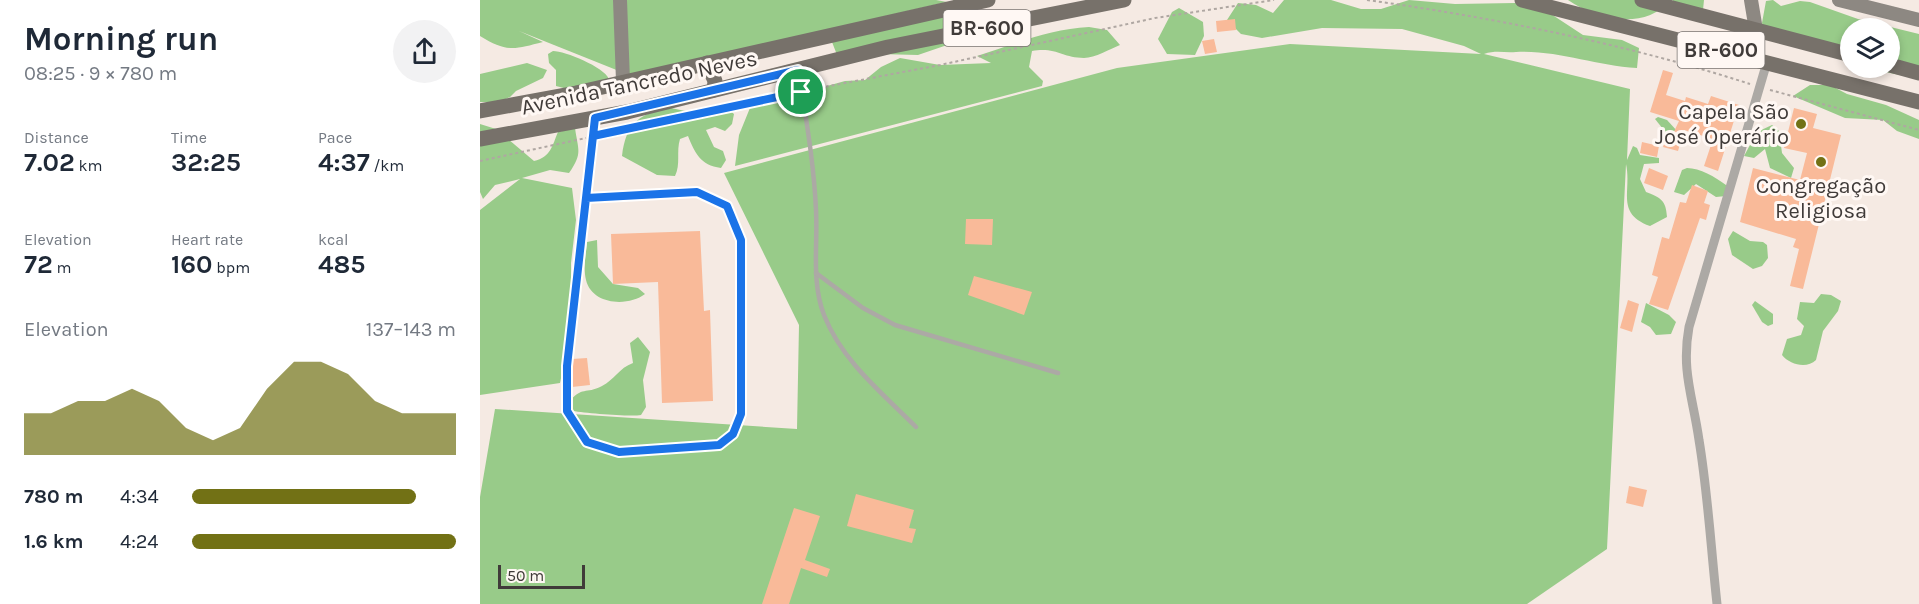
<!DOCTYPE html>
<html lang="en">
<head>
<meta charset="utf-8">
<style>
	:root { --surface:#fff; --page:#f2f2f3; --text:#1f2937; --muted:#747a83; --accent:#727115 }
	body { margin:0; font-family:Karla,sans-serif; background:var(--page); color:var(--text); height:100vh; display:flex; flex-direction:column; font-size:22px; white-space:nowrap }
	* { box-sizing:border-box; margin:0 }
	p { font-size:20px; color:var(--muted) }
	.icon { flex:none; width:33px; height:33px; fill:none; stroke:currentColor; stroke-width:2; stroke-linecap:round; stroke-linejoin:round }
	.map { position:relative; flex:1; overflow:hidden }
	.drawer { display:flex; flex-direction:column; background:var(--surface); width:480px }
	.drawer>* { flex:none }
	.fabs { position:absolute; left:1360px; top:18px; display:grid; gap:12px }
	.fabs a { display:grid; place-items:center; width:60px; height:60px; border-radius:50%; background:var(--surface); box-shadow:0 3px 9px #0003; font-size:30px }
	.scale { position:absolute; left:18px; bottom:15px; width:87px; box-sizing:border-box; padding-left:6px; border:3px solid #403b39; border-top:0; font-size:16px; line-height:21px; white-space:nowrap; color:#403b39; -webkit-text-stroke:4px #fff8f4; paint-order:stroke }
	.pin { position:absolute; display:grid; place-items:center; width:51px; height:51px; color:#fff; margin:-26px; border:3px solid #fff; border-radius:50%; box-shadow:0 2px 6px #0007 }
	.round { display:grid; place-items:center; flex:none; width:63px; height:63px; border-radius:32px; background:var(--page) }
	.overview { display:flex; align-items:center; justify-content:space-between; height:102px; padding:0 24px }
	h1 { font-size:33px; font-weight:700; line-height:45px }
	.figures { display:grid; grid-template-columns:repeat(3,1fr); gap:9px; height:102px; padding:6px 24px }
	.figures div { display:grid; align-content:center }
	.figures b { font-size:26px; font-weight:700 }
	.figures small { font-size:16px; font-weight:400 }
	.figures p { font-size:16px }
	.chart { height:168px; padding:12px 24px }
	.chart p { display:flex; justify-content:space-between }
	.chart svg { width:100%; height:108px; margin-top:6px; fill:var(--accent); opacity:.7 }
	ul { padding:0 24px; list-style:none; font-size:20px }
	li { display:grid; grid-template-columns:96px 72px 1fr; align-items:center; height:45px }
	li i { height:15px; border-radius:8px; background:var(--accent) }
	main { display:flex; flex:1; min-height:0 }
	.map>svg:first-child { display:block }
	.green { fill:#98cb89 }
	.building { fill:#f9ba99 }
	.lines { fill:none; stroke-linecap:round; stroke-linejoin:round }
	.path { stroke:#afa7a2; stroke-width:2; stroke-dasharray:3 3; stroke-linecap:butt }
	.lane { stroke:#aca9a5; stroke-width:4.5 }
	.street { stroke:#aca9a5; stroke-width:9 }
	.secondary { stroke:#8d8882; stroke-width:14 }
	.primary { stroke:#77716a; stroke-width:15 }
	.route-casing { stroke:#fff; stroke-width:12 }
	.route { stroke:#1a73e8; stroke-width:8 }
	.poi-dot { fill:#727115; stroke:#fff8f4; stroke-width:2 }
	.labels { text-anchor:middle; stroke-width:6; stroke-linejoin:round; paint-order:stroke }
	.shield { fill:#fff8f4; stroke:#797471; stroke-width:1.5 }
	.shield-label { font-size:21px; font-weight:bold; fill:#403b39 }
	.street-label { font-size:22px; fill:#403b39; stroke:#fff8f4 }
	.poi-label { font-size:22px; fill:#403b39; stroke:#fff8f4; text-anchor:end }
</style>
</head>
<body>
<main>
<section class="drawer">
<div class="overview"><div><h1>Morning run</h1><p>08:25 · 9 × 780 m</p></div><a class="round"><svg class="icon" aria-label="share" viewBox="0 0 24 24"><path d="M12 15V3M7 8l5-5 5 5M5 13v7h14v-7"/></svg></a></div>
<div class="figures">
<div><p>Distance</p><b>7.02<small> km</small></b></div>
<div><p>Time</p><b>32:25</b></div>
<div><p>Pace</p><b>4:37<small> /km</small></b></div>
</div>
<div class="figures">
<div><p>Elevation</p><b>72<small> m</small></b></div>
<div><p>Heart rate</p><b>160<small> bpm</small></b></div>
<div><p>kcal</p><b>485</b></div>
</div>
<div class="chart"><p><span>Elevation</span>137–143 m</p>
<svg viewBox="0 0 160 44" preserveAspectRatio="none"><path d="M0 44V27L10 27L20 22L30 22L40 17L50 22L60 33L70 38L80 33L90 17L100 6L110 6L120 11L130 22L140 27L150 27L160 27V44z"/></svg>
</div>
<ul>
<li><b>780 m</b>4:34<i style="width:85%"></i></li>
<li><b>1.6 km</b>4:24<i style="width:100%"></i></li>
</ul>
</section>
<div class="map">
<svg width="1439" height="604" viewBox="0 0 1439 604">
	<rect width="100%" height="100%" fill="#f5eae3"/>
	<g class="green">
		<path d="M 0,0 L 456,0 L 467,2 L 149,75 L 39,31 L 63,42 C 35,49 27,53 0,36 Z"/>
		<path d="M 473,0 L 494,0 L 481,37 L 473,43 L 438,55 L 398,54 L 359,60 L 352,42 L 473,4 Z"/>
		<path d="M 804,0 L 851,0 L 881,9 L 901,9 L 929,0 L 975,4 L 1035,3 L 1071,14 L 1103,35 L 1142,40 L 1159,48 L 1157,68 C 1115,66 1079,50 1036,52 C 1024,53 1016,50 1004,54 L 1150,89 L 1147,160 L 1153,146 L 1157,148 L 1160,155 L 1179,158 L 1179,163 L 1164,164 L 1160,179 L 1166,192 C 1181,198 1186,200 1187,217 L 1170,226 C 1135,213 1152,191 1146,164 L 1127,549 L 1047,604 L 0,604 L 0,497 L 15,409 L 317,429 L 319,325 L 244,173 L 637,68 L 810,44 L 1001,54 L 984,46 L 922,29 L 842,28 L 782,38 L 761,34 L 747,20 L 758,3 L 776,5 L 793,13 Z"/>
		<path d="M 1088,0 L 1190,0 C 1165,31 1117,20 1088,0 Z"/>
		<path d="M 1193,0 L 1224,0 L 1223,10 L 1192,5 Z"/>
		<path d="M 1293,0 L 1301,6 L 1320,1 L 1330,2 L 1378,19 L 1439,34 L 1439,76 L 1429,77 L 1387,68 L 1410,68 L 1410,28 L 1371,28 L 1371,63 L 1285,33 L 1282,23 L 1286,1 Z"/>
		<path d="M 699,8 L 723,22 L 724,36 L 715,55 L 687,54 L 678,39 L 692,12 Z"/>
		<path d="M 609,27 L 627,30 L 640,45 C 630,49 615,58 604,58 C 582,58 577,47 552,51 L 549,67 L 563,81 L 562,86 L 255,166 L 259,135 L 274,98 L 312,106 L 347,86 L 365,81 L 385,80 L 401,67 L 420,58 L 460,65 L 511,63 L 497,56 C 534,44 569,29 609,27 Z"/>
		<path d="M 73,51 C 85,51 124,67 129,79 L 95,91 L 76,86 L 76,70 L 69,63 L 68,54 Z"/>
		<path d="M 47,63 L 67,70 L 63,78 L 36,91 L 30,97 L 19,102 L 0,102 L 0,74 Z"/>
		<path d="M 1330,85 L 1350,85 L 1367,94 L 1406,105 L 1439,120 L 1439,139 L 1417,131 L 1403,120 L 1365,118 L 1313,96 Z"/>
		<path d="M 191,108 L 229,116 L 247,108 L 254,114 L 252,124 L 245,131 L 235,127 L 226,130 L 234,147 L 243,151 L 246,160 L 241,168 C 220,165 215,153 208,136 L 200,139 C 196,152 201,164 195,176 L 177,175 L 142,156 C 146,123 159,113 191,108 Z"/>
		<path d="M 1178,117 L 1187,120 L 1198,132 L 1191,139 L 1175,119 Z"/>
		<path d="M 0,124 L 16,129 L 54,161 C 71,157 72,146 78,132 L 95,128 C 98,150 103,153 89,173 L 70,170 L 42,178 L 92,188 L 96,220 L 91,263 L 91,330 L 80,383 L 0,395 L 0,210 L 40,179 L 15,185 L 3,199 L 0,192 Z"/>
		<path d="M 1292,125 L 1299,131 L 1302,153 L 1314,168 L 1311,178 L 1290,168 L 1285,149 L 1274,158 L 1264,156 L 1277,132 Z"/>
		<path d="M 1207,168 C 1220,168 1235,177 1246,185 L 1246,196 L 1236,197 L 1216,184 L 1204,195 L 1194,192 L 1202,170 Z"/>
		<path d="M 1253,231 L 1270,241 L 1283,242 L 1287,245 L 1288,258 L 1282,266 L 1273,269 L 1252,255 L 1248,239 Z"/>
		<path d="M 117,240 L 118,267 L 133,284 L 158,288 L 165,294 C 148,307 112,305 106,280 C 103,267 106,254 107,242 Z"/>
		<path d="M 1341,294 L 1351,295 L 1361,301 L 1358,311 L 1343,331 L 1336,360 C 1327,369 1310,365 1302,355 L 1307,339 L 1321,335 L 1324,326 L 1317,319 L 1320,302 L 1334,303 Z"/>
		<path d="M 1275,301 L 1293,314 L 1293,324 L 1288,326 L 1282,322 L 1272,305 Z"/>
		<path d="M 1166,303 L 1189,315 L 1196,322 L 1191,334 L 1176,335 L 1170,327 L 1161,322 Z"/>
		<path d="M 158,337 L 170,352 L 163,380 L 166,407 L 161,415 C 150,417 106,413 93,411 L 88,403 C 103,385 105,395 122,386 C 134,380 139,368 153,363 L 150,343 Z"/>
	</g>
	<g class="building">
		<path d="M 755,19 L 756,30 L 737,32 L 736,21 Z"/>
		<path d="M 734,39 L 737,52 L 725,54 L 722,41 Z"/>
		<path d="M 1183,70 L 1193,73 L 1186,95 L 1205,101 L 1206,97 L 1228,104 L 1231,96 L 1259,105 L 1238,171 L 1224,166 L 1233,139 L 1204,130 L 1198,151 L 1183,147 L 1186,138 L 1190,140 L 1199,121 L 1170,112 Z"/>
		<path d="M 1314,108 L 1337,114 L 1333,128 L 1361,135 L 1323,289 L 1310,286 L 1319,249 L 1313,247 L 1316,239 L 1260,222 L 1273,168 L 1320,180 L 1327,153 L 1304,148 Z"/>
		<path d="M 1162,142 L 1179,146 L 1177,157 L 1160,153 Z"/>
		<path d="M 1169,168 L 1188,176 L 1183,190 L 1164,183 Z"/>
		<path d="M 1212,185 L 1228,191 L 1224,203 L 1230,205 L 1226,220 L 1220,218 L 1188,310 L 1169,304 L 1178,277 L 1172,275 L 1182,237 L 1189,239 L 1200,202 L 1206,203 Z"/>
		<path d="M 486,219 L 513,219 L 512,245 L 485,244 Z"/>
		<path d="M 220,231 L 224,311 L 230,310 L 233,401 L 182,403 L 178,282 L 133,284 L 131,234 Z"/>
		<path d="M 494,276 L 552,292 L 544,315 L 488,295 Z"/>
		<path d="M 1148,300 L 1159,304 L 1152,332 L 1140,328 Z"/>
		<path d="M 107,358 L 110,385 L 92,387 L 92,359 Z"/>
		<path d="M 1149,486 L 1167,490 L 1163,507 L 1146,503 Z"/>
		<path d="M 376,494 L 434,510 L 429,528 L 436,529 L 432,543 L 367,526 Z"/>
		<path d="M 314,508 L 340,516 L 325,560 L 350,569 L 347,577 L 321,568 L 309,604 L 282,604 Z"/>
	</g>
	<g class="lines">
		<g class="path">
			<path d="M 887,0 C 1016,18 1146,44 1270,84"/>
			<path d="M 328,90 L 460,65 L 675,18 L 794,0"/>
			<path d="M 1290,90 L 1439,130"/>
			<path d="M 120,135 L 314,93"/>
			<path d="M 0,161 L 106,138"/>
		</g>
		<g class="lane">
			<path d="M 319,73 C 326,119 334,164 336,210 C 338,245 331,281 344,315 C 362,361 402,393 436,427"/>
			<path d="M 106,198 L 217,192 L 247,206 L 261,240 L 261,414 L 253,434 L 239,445 L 139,452 L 107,442 L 87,411 L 87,366 L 115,121"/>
			<path d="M 336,273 L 383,308 L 415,325 L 578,373"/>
		</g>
		<path class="street" d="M 1237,604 C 1231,549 1228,494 1219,440 C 1213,397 1201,371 1209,327 L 1287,62"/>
		<g class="secondary">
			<path d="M 140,0 L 143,81"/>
			<path d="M 1271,0 L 1276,30"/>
			<path d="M 1359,0 L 1439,20"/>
		</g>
		<g class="primary">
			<path d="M 1042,0 L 1439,102"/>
			<path d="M 1162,0 L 1371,55"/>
			<path d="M 227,63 L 235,81 L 234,90"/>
			<path d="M 1410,65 L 1439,73"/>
			<path d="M 0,111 L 96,93 L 508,0"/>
			<path d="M 0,139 L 147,112 L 408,47 L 644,0"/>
		</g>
	</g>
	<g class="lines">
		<defs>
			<path id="route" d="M 321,92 L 113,136 L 87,366 L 87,411 L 107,442 L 139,452 L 239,445 L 253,434 L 261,414 L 261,240 L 247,206 L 217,192 L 106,198 L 115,118 L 318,70 L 321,92"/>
		</defs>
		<use href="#route" class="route-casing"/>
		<use href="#route" class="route"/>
	</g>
	<g class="poi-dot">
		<circle cx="1321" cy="124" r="6"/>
		<circle cx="1341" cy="162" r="6"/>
	</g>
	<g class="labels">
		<g class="shield">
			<rect x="463.5" y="10" width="87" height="36" rx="4.5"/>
			<rect x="1197.5" y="32" width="87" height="36" rx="4.5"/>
		</g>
		<g class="shield-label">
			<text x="507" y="35">BR-600</text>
			<text x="1241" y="57">BR-600</text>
		</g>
		<g class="street-label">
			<text transform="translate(159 82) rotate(-12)" y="8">Avenida Tancredo Neves</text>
		</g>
		<g class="poi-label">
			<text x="1309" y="119">Capela São<tspan x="1309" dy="25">José Operário</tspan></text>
			<text x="1341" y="193" text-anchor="middle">Congregação<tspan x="1341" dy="25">Religiosa</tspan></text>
		</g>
	</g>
</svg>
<div class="fabs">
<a><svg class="icon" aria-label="layers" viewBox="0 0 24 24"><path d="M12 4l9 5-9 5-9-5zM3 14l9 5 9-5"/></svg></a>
</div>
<div class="scale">50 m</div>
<div class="pin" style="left:321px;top:92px;background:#1e9e55"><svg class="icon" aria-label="arrive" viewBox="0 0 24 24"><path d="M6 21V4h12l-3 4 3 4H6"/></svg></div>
</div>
</main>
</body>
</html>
